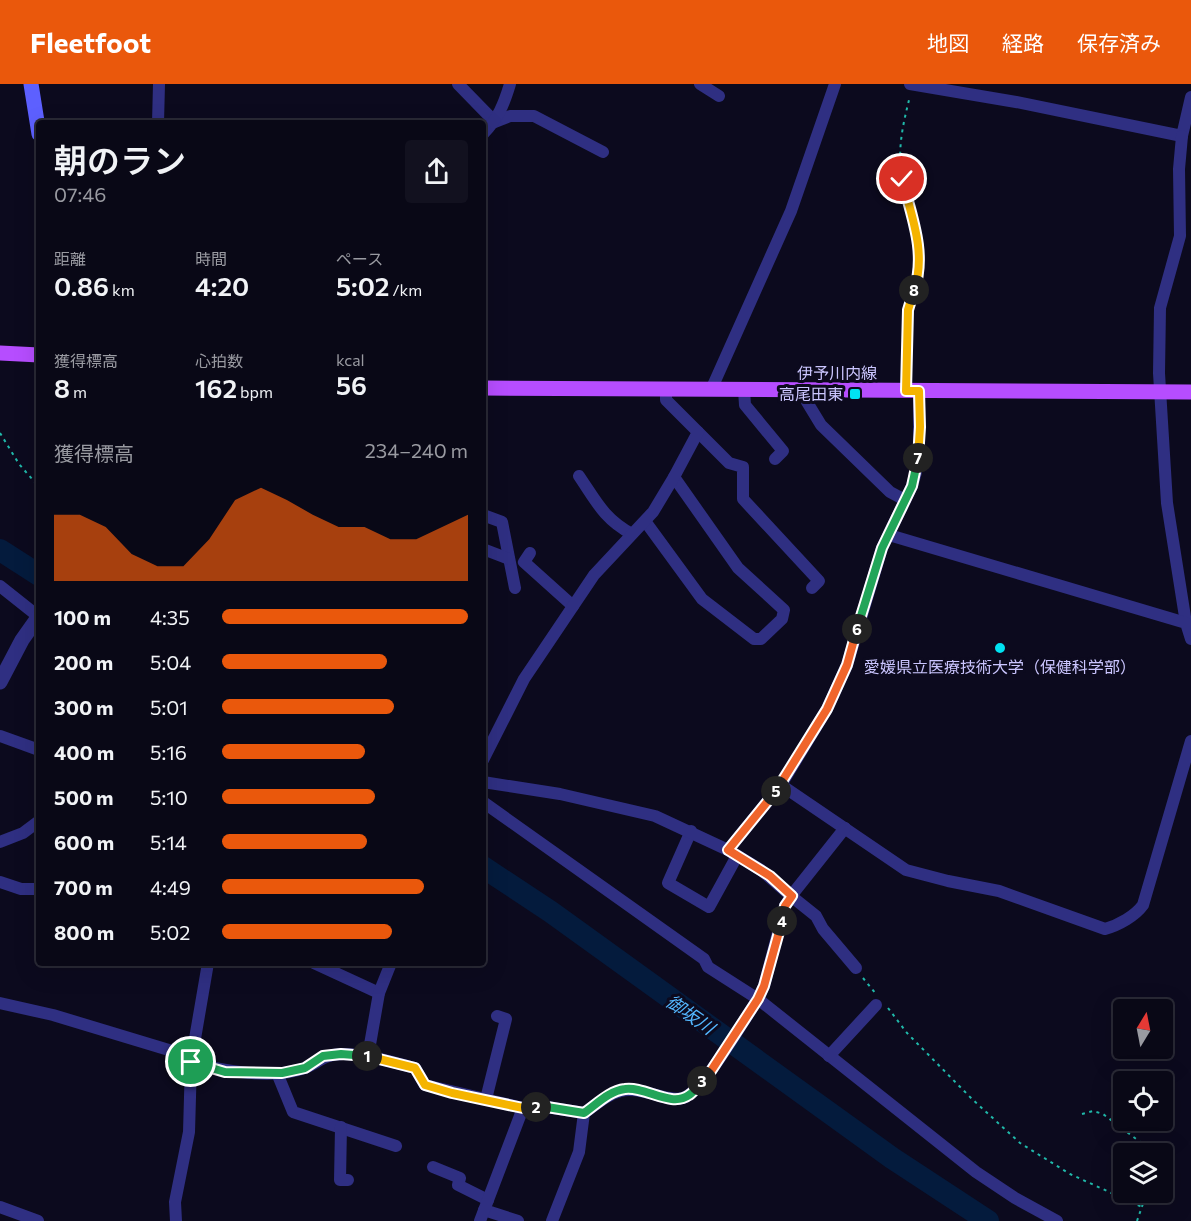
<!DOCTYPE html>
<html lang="ja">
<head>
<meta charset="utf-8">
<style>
	:root { --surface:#090816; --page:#12111f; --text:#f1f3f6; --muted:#999aa1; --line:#292935; --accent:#ea580c }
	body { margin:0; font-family:Commissioner,"Noto Sans JP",sans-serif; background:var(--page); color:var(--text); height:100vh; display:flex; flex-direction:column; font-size:22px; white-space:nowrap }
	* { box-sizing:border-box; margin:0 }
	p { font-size:20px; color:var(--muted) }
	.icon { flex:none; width:33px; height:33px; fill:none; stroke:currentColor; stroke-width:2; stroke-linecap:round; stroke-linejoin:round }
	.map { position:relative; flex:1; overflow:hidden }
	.side { position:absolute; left:36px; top:36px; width:450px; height:846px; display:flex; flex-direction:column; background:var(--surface); border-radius:6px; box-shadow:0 6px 24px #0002,0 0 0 2px var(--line) }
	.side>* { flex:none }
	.needle { width:39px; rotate:10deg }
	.fabs { position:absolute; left:1113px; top:915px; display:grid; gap:12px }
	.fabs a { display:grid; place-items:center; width:60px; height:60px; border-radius:6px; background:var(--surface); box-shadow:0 6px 24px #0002,0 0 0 2px var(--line); font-size:30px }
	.pin { position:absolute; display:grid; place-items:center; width:51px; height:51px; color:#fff; margin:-26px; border:3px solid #fff; border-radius:50%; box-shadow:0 2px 6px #0007 }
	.km { position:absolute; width:30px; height:30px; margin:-15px; border-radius:50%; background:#222; color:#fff; font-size:16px; line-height:30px; text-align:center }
	.round { display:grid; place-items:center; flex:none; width:63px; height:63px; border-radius:6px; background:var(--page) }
	.summary { display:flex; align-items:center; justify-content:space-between; height:102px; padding:0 18px }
	h1 { font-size:33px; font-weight:600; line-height:45px }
	.metrics { display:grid; grid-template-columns:repeat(3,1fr); gap:9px; height:102px; padding:6px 18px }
	.metrics div { display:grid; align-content:center }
	.metrics b { font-size:26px; font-weight:600 }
	.metrics small { font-size:16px; font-weight:400 }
	.metrics p { font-size:16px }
	.chart { height:168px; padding:12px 18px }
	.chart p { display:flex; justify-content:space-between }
	.chart svg { width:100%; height:108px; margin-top:6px; fill:var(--accent); opacity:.7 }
	ul { padding:0 18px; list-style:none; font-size:20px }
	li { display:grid; grid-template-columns:96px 72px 1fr; align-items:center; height:45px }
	li i { height:15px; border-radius:8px; background:var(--accent) }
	header { display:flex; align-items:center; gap:36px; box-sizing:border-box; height:84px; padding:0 30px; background:var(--accent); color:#fff }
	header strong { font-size:28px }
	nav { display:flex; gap:33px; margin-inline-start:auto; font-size:21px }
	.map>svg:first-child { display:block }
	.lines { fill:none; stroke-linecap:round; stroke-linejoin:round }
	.river { stroke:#041b3d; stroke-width:22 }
	.path { stroke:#20b9aa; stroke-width:2; stroke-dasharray:3 4.5; stroke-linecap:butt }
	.minor { stroke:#2f2f82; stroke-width:12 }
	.tertiary { stroke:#2f2f82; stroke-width:15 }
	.secondary { stroke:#5d60ff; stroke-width:15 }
	.primary { stroke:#b64dff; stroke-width:15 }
	.split-1-casing { stroke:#fff; stroke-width:12 }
	.split-2-casing { stroke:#fff; stroke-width:12 }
	.split-3-casing { stroke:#fff; stroke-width:12 }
	.split-4-casing { stroke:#fff; stroke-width:12 }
	.split-5-casing { stroke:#fff; stroke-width:12 }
	.split-6-casing { stroke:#fff; stroke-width:12 }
	.split-7-casing { stroke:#fff; stroke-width:12 }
	.split-8-casing { stroke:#fff; stroke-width:12 }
	.split-9-casing { stroke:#fff; stroke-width:12 }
	.split-1 { stroke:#22a559; stroke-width:8 }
	.split-2 { stroke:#f5b400; stroke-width:8 }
	.split-3 { stroke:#22a559; stroke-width:8 }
	.split-4 { stroke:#f0652b; stroke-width:8 }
	.split-5 { stroke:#f0652b; stroke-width:8 }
	.split-6 { stroke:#f0652b; stroke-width:8 }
	.split-7 { stroke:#22a559; stroke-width:8 }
	.split-8 { stroke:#f5b400; stroke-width:8 }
	.split-9 { stroke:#f5b400; stroke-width:8 }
	.poi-dot { fill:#00e2f1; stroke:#0c0a1e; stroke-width:2 }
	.labels { text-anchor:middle; stroke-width:6; stroke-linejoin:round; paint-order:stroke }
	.street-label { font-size:16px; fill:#cbc6ff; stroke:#0c0a1e }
	.poi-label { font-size:16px; fill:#cbc6ff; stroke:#0c0a1e; text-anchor:end }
	.water-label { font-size:18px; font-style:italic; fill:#54b7ff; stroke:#0c0a1e }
</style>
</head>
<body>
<header>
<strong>Fleetfoot</strong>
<nav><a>地図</a><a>経路</a><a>保存済み</a></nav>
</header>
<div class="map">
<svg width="1191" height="1137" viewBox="0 0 1191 1137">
	<rect width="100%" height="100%" fill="#0c0a1e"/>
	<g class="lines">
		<g class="river">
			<path d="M 0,466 L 39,491"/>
			<path d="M 483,783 L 551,828 L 892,1074 L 988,1137"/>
		</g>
		<g class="path">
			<path d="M 907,292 C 907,270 905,245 909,223 C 912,207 920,192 920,174 C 919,146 906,121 902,94 C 897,65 903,40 910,12"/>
			<path d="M 0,349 L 19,380 L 39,403"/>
			<path d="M 863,894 L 876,910"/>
			<path d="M 888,924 L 907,949 L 972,1015 L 1020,1059 L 1070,1090 L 1142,1123"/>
			<path d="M 1082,1030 L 1093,1027 L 1103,1030 L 1156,1070"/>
			<path d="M 1137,1137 L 1147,1108"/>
		</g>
		<g class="minor">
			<path d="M 458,0 L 495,38 L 510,32 L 534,32 L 603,68"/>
			<path d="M 700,0 L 719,12"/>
			<path d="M 910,0 L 1016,18 L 1182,52 L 1191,13"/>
			<path d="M 158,39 L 159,0"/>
			<path d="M 483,50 C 498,35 504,20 510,0"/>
			<path d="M 1182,52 L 1179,85 L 1180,152 L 1160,224 L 1159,289 L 1167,419 L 1186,539"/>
			<path d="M 711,306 L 791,127 L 835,0"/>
			<path d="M 744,306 L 745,321 L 783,367 L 775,375"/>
			<path d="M 805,306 L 807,318 L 821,341 L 890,408 L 905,416"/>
			<path d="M 698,348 L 729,379 L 743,383 L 743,415 L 819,497 L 812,504"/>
			<path d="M 579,392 C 596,417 604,435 632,450"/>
			<path d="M 483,431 L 502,438 L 515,504"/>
			<path d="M 645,437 L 702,515 L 754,555 L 761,555 L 782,535 L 784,526 L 738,484 L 674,393"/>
			<path d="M 889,451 L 1186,539 L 1191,555"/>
			<path d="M 483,465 L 509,475"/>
			<path d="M 530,469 L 524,478 L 573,522"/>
			<path d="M 0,502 L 39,533"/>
			<path d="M 0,652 L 39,666"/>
			<path d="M 483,676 L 524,595 L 594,491 L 653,428 L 674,393 L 698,348 L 666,316 L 666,305"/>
			<path d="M 781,701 L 906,786 L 948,797 L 999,807 L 1105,845 C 1119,841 1135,832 1143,821 L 1191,657"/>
			<path d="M 483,718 L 704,875 L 708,883 L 758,915 L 976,1088 L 1015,1114 L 1057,1137"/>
			<path d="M 845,744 L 791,812 L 816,832 L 823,845 L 856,884"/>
			<path d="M 691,747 L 668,799 L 709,823 L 737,772"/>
			<path d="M 0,758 L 23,749 L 39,737"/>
			<path d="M 728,766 L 781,701 L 827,625 L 847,581 L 882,464 L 912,402 L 916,388 L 919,365 L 919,307"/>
			<path d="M 0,798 L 21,805 L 39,805"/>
			<path d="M 314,879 L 379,909"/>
			<path d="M 0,919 L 53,931 L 192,973"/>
			<path d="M 368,972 L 379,909 L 391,879"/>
			<path d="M 829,972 L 876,921"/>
			<path d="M 191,978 C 223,987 273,996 305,984 C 319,978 325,970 343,970 C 368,970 392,978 415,984 L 425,1001 L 523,1024 L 547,1023 L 584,1029 C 616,1006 621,1000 660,1012 C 668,1014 675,1016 683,1014 C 703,1008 744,935 758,915 L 764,902 L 785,822 L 791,812 L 761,786 L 728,766 L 655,732 L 560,710 L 483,698"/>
			<path d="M 277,989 L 293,1028 L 396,1062"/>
			<path d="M 486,1015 L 506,935 L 497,932"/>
			<path d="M 341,1043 L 340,1096 L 348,1096"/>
			<path d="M 433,1083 L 460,1094 L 458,1101 L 488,1116"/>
			<path d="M 0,1123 L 38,1137"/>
			<path d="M 484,1126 L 518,1137"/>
			<path d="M 176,1137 L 175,1118 L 189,1048 L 191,978 L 208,879"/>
			<path d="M 480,1137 L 523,1024"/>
			<path d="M 552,1137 L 579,1068 L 584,1029"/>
		</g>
		<path class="tertiary" d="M 0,598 L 22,556 L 39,532"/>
		<path class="secondary" d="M 31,0 L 39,50"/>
		<g class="primary">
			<path d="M 0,269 L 39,271"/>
			<path d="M 483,304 L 1191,308"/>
		</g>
	</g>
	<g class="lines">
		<defs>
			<path id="split-1" d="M 191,978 L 225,988 L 282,989 L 305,984 L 323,972 L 341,970 L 367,972"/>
			<path id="split-2" d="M 367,972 L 415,984 L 425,1001 L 452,1009 L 523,1024 L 536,1023"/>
			<path id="split-3" d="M 536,1023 L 547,1023 L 584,1029 C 597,1020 609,1007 625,1005 C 645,1002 671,1024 689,1011 C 694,1008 698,1001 702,997"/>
			<path id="split-4" d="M 702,997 L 707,993 L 758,915 L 764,902 L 782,837"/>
			<path id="split-5" d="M 776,707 L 728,766 L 770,792 L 792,812 L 785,822 L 782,837"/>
			<path id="split-6" d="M 776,707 L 827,625 L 847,581 L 857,545"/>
			<path id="split-7" d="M 857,545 L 882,464 L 912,402 L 918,374"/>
			<path id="split-8" d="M 914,206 L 908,226 L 906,307 L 919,307 L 920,343 L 918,374"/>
			<path id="split-9" d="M 902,95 C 911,131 927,169 914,206"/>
		</defs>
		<use href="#split-1" class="split-1-casing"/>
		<use href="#split-2" class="split-2-casing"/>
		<use href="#split-3" class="split-3-casing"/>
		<use href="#split-4" class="split-4-casing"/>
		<use href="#split-5" class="split-5-casing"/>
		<use href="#split-6" class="split-6-casing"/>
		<use href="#split-7" class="split-7-casing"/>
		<use href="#split-8" class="split-8-casing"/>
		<use href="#split-9" class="split-9-casing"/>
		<use href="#split-1" class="split-1"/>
		<use href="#split-2" class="split-2"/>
		<use href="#split-3" class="split-3"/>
		<use href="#split-4" class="split-4"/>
		<use href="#split-5" class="split-5"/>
		<use href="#split-6" class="split-6"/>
		<use href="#split-7" class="split-7"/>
		<use href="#split-8" class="split-8"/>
		<use href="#split-9" class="split-9"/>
	</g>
	<g class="poi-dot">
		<rect x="849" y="304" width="12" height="12" rx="3"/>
		<circle cx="1000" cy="564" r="6"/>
	</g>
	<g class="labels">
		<g class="street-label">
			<text x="837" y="295">伊予川内線</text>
		</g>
		<g class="poi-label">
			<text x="843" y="316">高尾田東</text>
			<text x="1000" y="589" text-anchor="middle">愛媛県立医療技術大学（保健科学部）</text>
		</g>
		<g class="water-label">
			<text transform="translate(690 931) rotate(35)" y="6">御坂川</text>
		</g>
	</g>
</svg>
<div class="fabs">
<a><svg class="needle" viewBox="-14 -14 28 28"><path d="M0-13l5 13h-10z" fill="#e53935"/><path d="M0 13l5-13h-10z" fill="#999aa1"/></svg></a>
<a><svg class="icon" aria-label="locate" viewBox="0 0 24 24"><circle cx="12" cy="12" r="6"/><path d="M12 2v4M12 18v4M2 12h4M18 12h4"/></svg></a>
<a><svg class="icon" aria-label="layers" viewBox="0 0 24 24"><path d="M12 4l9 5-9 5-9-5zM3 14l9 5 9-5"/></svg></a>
</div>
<div class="pin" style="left:191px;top:978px;background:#1e9e55"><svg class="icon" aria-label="arrive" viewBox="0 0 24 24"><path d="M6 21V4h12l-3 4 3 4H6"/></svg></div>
<div class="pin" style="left:902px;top:95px;background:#d93025"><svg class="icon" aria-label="check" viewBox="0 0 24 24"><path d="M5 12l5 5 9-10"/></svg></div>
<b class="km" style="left:367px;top:972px">1</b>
<b class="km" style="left:536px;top:1023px">2</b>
<b class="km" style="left:702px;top:997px">3</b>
<b class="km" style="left:782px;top:837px">4</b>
<b class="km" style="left:776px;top:707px">5</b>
<b class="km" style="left:857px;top:545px">6</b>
<b class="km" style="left:918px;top:374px">7</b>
<b class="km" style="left:914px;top:206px">8</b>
<section class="side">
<div class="summary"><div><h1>朝のラン</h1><p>07:46</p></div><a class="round"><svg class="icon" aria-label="share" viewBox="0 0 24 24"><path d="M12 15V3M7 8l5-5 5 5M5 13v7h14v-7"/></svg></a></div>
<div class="metrics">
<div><p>距離</p><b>0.86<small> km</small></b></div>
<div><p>時間</p><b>4:20</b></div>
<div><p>ペース</p><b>5:02<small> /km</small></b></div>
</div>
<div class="metrics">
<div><p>獲得標高</p><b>8<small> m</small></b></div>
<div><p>心拍数</p><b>162<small> bpm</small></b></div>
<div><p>kcal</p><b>56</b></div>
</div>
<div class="chart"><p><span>獲得標高</span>234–240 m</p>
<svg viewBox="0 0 160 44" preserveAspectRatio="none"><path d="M0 44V17L10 17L20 22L30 33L40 38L50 38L60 27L70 11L80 6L90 11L100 17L110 22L120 22L130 27L140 27L150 22L160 17V44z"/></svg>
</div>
<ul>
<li><b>100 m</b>4:35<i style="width:100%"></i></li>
<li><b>200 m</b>5:04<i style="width:67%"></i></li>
<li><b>300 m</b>5:01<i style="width:70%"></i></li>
<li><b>400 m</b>5:16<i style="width:58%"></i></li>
<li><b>500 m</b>5:10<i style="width:62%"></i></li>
<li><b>600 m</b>5:14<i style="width:59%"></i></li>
<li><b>700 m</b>4:49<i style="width:82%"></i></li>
<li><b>800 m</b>5:02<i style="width:69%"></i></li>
</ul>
</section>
</div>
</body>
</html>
